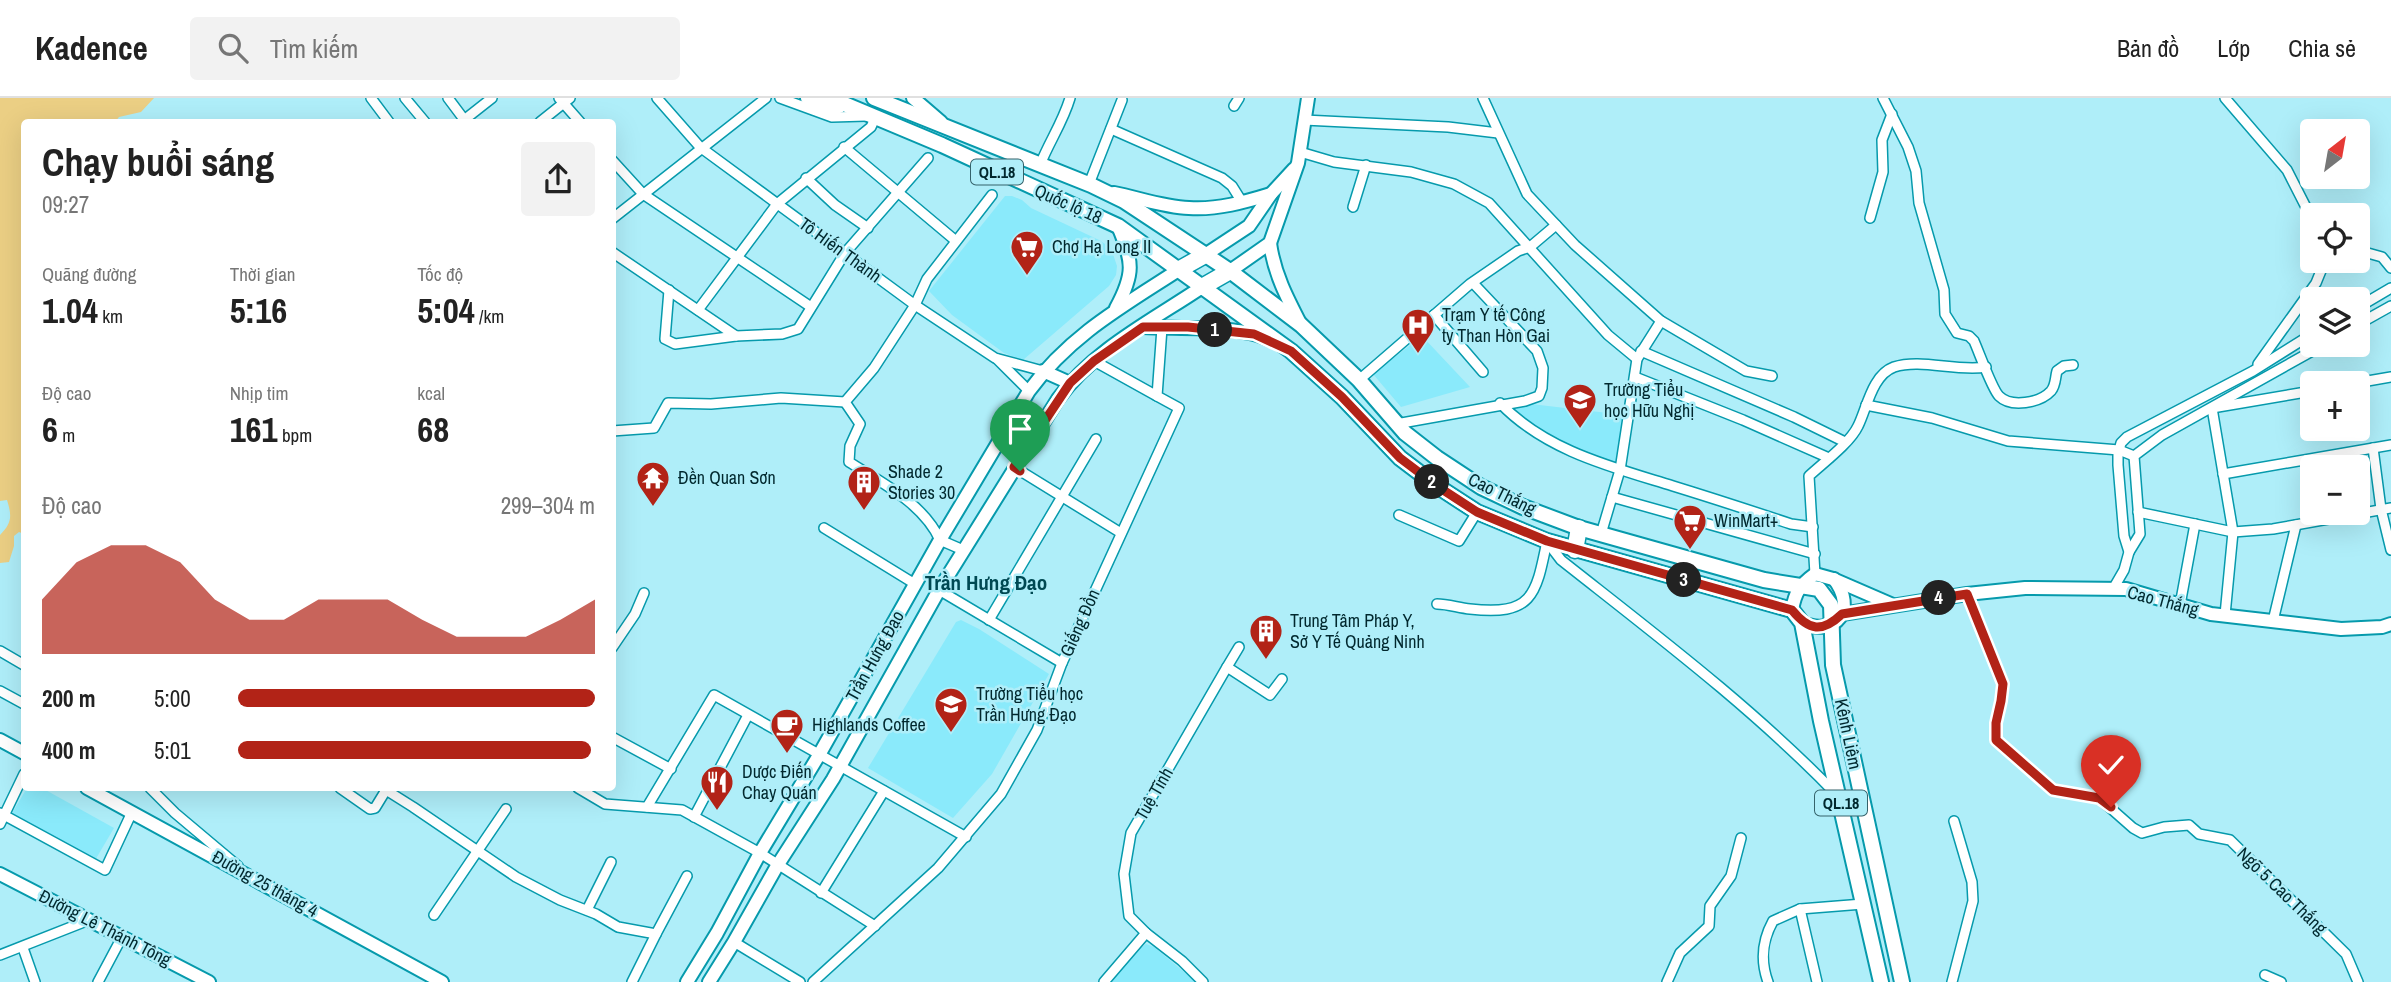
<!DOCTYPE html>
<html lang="vi">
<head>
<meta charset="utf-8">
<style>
	:root { --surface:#fff; --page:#f2f2f2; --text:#222; --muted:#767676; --line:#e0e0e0; --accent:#b22317 }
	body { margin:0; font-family:"Archivo Narrow",sans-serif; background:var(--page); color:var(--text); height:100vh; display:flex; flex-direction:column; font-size:26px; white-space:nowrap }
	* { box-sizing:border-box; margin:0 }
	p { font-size:23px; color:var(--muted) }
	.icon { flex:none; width:38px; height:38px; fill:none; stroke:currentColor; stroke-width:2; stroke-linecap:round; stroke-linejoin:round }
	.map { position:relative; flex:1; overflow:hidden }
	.panel { position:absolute; left:21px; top:21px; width:595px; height:672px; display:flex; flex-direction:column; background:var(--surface); border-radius:7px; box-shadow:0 7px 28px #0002 }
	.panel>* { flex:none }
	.needle { width:46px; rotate:31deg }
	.buttons { position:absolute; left:2300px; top:21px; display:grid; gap:14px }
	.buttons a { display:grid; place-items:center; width:70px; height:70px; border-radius:7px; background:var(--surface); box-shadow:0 7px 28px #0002; font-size:35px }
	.pin { position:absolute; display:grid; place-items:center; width:60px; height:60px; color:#fff; margin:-72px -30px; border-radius:50% 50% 50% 0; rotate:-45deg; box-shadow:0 0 7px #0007 }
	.pin .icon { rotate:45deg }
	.km { position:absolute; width:35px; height:35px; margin:-18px; border-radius:50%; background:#222; color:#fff; font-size:19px; line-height:35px; text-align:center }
	.round { display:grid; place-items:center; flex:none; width:74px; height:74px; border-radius:7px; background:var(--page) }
	.overview { display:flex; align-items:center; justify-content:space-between; height:119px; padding:0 21px }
	h1 { font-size:38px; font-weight:700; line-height:52px }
	.figures { display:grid; grid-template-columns:repeat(3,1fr); gap:10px; height:119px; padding:7px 21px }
	.figures div { display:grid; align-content:center }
	.figures b { font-size:35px; font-weight:700 }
	.figures small { font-size:19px; font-weight:400 }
	.figures p { font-size:19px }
	.chart { height:196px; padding:14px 21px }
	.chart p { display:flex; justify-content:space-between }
	.chart svg { width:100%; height:126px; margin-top:7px; fill:var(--accent); opacity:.7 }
	ul { padding:0 21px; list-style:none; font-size:23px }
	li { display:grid; grid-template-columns:112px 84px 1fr; align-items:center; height:52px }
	li i { height:18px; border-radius:9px; background:var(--accent) }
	header { display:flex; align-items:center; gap:42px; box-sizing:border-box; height:98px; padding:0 35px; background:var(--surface); border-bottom:2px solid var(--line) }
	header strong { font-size:33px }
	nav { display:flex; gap:38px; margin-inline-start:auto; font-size:24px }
	.search { width:490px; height:63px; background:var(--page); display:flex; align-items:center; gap:18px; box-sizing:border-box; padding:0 24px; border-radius:7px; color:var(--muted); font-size:26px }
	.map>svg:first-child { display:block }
	.built { fill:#8aeafb }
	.green { fill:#ebcf84 }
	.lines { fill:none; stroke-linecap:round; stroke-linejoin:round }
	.street-casing { stroke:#069aac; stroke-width:12 }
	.secondary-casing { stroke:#069aac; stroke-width:16 }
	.primary-casing { stroke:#069aac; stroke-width:18 }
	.highway-casing { stroke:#069aac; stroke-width:19 }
	.street { stroke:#fff; stroke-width:9 }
	.secondary { stroke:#fff; stroke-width:12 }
	.primary { stroke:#fff; stroke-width:14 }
	.highway { stroke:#fff; stroke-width:16 }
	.route-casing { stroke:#fff; stroke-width:14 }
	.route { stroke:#b22317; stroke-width:9 }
	.labels { text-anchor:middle; stroke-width:5; stroke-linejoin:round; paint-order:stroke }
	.shield { fill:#afeef9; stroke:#35636b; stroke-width:2 }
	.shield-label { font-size:16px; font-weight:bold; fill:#01282e }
	.street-label { font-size:18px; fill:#01282e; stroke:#afeef9 }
	.poi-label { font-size:18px; fill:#01282e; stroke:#afeef9; text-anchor:start }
	.quarter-label { font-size:21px; font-weight:bold; fill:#004953; stroke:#afeef9 }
</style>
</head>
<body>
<header>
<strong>Kadence</strong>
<div class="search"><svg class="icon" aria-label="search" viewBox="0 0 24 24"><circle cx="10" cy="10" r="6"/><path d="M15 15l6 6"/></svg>Tìm kiếm</div>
<nav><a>Bản đồ</a><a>Lớp</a><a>Chia sẻ</a></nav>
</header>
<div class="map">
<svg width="2391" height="884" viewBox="0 0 2391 884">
	<rect width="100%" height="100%" fill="#afeef9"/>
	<g class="built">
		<path d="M 1005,98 L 1012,98 L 1022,102 L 1031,110 L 1099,142 L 1111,150 L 1117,168 L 1116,177 L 1109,188 L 1023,262 L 1004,255 L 952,217 L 929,193 Z"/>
		<path d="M 1422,238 L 1470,289 L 1401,309 L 1373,276 Z"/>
		<path d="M 1531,306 L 1625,317 L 1615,367 L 1558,345 L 1512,312 L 1514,308 Z"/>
		<path d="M 961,522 L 979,531 L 1049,576 L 992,676 L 953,720 L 868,670 L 956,524 Z"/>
		<path d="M 27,690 L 42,690 L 114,730 L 94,764 L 11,717 Z"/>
		<path d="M 1146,846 L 1154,849 L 1196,884 L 1111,884 L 1127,861 Z"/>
	</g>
	<path class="green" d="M 0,0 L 154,0 L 141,14 L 119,19 L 115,24 L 24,24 L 24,436 L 19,434 L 14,438 L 14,448 L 9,464 L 0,465 L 0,437 C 12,425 12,418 7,402 L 0,403 Z"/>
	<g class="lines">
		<defs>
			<g id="street">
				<path d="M 371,0 L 389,24"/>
				<path d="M 405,0 L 425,24"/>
				<path d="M 448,0 L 466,24"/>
				<path d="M 559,0 L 580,24"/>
				<path d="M 657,0 L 700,49 L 915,207 L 995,260 L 1043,273"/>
				<path d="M 780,0 L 832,19 L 866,18"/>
				<path d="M 1483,0 L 1527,96 L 1575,147 L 1661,223 L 1746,273 L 1772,278"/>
				<path d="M 1883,0 L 1908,49 L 1916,73 L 1919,105 L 1944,192 L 1945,216 L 1957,235 L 1969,238 L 1974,243 C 1979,254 1992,291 1999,298 C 2011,310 2040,305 2051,293 C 2056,287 2055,280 2057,273 L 2064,268 L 2073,267"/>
				<path d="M 2225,0 L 2287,72 L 2312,121"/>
				<path d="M 1234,8 L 1239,0"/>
				<path d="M 464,22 L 492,0"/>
				<path d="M 1304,22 L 1448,29 L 1498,35"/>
				<path d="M 540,24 L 570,0"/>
				<path d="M 1111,31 L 1222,80 L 1232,88 L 1242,104"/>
				<path d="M 844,49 L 956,143"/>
				<path d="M 1300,54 L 1334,64 L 1411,74 L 1454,86 L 1489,105 L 1608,237 L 1637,261"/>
				<path d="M 612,62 L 643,96 L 811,209"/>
				<path d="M 1040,67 C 1049,44 1063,24 1070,0"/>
				<path d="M 806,80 L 835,107 L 868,130"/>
				<path d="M 1089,86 L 1122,2"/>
				<path d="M 1353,109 L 1366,67"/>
				<path d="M 1870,120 L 1883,74 L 1882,42 L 1892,16"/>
				<path d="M 612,121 L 766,0"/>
				<path d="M 2357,152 L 2382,159 L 2391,170"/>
				<path d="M 612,154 L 736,238"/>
				<path d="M 669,192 L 665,241 L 675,246 L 736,238 L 782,236 L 798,231 L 845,155 L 928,60"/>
				<path d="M 2357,210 L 2391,190"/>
				<path d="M 698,212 L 777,106 L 871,29 L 876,18"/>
				<path d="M 1434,217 L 1483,274"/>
				<path d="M 2357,227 L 2391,208"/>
				<path d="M 1641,253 L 1794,319 L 1845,344"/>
				<path d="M 997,261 L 1029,293"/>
				<path d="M 1094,263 L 1157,298"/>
				<path d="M 2258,266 L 2316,185 L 2325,163"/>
				<path d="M 1635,279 L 1743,322 L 1829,360"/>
				<path d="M 1359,282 L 1470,186 L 1518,153 L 1530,149 L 1556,127"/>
				<path d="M 2356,285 L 2391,279"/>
				<path d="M 1500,305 C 1546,353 1612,369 1673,388 C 1712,400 1752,413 1791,426 L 1813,429"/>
				<path d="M 1866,307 L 1932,320 L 2008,343 L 2119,352 L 2134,358"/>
				<path d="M 1396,326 L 1525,303 L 1539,298 L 1542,290 L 1543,270 L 1537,253 L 1473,185"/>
				<path d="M 612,333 L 654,330 L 668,305 L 711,306 L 781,300 L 845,304"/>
				<path d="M 2373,350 L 2381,411 L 2391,452"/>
				<path d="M 1014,369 L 1121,435"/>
				<path d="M 2223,376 L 2391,347"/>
				<path d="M 1612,399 L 1815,456"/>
				<path d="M 2138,414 L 2233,434 L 2273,431 L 2391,410"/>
				<path d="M 1399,417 L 1459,443 L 1477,414"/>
				<path d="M 824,430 L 915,486"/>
				<path d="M 1601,436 L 1620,372 L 1637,261 L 1661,223"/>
				<path d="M 1548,445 L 1561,462 C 1656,537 1753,610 1837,697"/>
				<path d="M 963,452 L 940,442 C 923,405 882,385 849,364 L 850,348 L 860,326 L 845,304 L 874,270 L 915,207 L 927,181 L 992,97"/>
				<path d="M 2129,454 L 2140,436 L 2134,358 L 2162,337 L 2323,247"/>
				<path d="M 1815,476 L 1809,378 C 1823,365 1850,345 1858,328 C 1867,310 1872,277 1894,269 C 1921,260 1956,274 1986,269"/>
				<path d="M 2113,491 L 2124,472 L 2129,454 L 2124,438 L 2118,367 L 2118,356 L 2121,345 L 2127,339 L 2253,273 L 2312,236"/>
				<path d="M 939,492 L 1062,565"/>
				<path d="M 1967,496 L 2003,585 L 2001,602 L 1996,625 L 1996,642 L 2053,692 L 2099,700 L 2133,730 L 2142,735 L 2164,729 L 2189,727 L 2199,736 L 2230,742 L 2346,856 L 2358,884"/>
				<path d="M 1437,506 C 1448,506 1459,510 1470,511 C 1533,518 1536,497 1547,443"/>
				<path d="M 2180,507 L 2195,426"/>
				<path d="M 2225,517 L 2233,434 L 2212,310 L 2312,293"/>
				<path d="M 989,522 L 1096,341"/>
				<path d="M 2273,523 L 2296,427"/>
				<path d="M 612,550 L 635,516 L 644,495"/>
				<path d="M 0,553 L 24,567"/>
				<path d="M 1227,569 L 1239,549"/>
				<path d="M 0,593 L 24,606"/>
				<path d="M 612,639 L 671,671"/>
				<path d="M 150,690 L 175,715 L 238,768"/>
				<path d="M 340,690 L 370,711 L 375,710 L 386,692 L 413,709 L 516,779 L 560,802 L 596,816 L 618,829 L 656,836 L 632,884"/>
				<path d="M 578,690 L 605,706 L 682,712 L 760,755 L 875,828"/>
				<path d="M 647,709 L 714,597 L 966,739"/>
				<path d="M 0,715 L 105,772 L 132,714"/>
				<path d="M 694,719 L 748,617"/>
				<path d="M 0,726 L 24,676"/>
				<path d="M 821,795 L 884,693"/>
				<path d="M 1800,811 L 1817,884"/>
				<path d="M 587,812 L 611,764"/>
				<path d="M 434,817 L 506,711"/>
				<path d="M 656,836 L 687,778"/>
				<path d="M 734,844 L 800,884"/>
				<path d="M 23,850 L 35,884"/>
				<path d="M 0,857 L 89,822"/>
				<path d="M 2265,877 L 2281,884"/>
				<path d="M 98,884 L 122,839"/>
				<path d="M 813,884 L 938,770 L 1001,696 L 1037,632 L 1062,565 L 1179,310 L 1157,298 L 1162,230"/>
				<path d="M 1104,884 L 1146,835"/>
				<path d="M 1203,884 L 1182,863 L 1146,835 L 1129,818 L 1124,776 L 1131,735 L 1227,569 L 1270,597 L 1282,581"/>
				<path d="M 1667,884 L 1680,855 L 1709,828 L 1710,808 L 1731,778 L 1741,740"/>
				<path d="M 1768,884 C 1760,862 1762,843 1773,823 L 1800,811 L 1863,806"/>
				<path d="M 1952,884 L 1973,803 L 1972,784 L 1954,723"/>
			</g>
			<g id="secondary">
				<path d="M 913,0 L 941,24"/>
				<path d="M 1114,95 C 1139,100 1164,109 1189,110 C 1217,112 1245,104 1271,96"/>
				<path d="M 1270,145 C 1274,175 1287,200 1301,227"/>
				<path d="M 1205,157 L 1249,128 L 1271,96 L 1294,71"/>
				<path d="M 1230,173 L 1270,145 L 1298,65 L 1308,0"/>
				<path d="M 1116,210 C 1135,175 1133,164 1118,128"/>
				<path d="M 1143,229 C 1177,231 1242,227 1270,242"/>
				<path d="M 1043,273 L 1070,285"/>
				<path d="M 1792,512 C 1795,494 1800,487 1815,476 L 1833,481 L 1893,507"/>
				<path d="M 1842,516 L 1967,496 L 2025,490 L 2126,491 L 2211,516 L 2341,531 L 2382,529 L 2391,526"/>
				<path d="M 1802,525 C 1837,539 1857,511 1834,481"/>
				<path d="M 0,642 L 24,655"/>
				<path d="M 87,690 L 442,884"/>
				<path d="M 0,776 L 209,884"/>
				<path d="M 687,884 L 717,835 L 760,755 L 819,657 L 940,442 L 1029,293 C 1070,237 1123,208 1180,171"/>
				<path d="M 709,884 L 734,844 L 777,768 L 833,681 L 939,492 L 1058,301 C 1093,252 1153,222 1202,189"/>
			</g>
			<g id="primary">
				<path d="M 808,0 L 833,9 L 839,8"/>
				<path d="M 830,0 L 942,47 L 1118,128 L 1291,253 L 1342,299 L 1400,360 L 1437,388 L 1477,414 L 1547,443 L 1792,512 L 1802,525 L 1821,623 L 1881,884"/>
				<path d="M 874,0 L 1091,87 L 1124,103 L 1230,173 L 1301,227 L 1359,282 L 1405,335 L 1437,360 L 1481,389 L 1523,409 L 1579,430 L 1764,482 L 1819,491 L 1831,507 L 1833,567 L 1902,884"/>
			</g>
			<g id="highway">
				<path d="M 1180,171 L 1205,157"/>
				<path d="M 1202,189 L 1230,173"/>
				<path d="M 1575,452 L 1579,430"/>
			</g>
		</defs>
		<use href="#street" class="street-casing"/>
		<use href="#secondary" class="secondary-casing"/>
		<use href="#primary" class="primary-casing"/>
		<use href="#highway" class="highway-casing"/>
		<use href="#street" class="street"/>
		<use href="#secondary" class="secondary"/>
		<use href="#primary" class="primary"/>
		<use href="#highway" class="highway"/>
	</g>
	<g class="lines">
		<defs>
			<path id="route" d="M 1020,373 L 1014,369 L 1070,285 L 1094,263 L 1143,229 L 1188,229 L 1254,236 L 1291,253 L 1342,299 L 1400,360 L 1437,388 L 1477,414 L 1547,443 L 1792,512 C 1809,533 1822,535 1842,516 L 1967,496 L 2003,586 L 2001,603 L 1996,625 L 1996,642 L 2053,692 L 2099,700 L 2111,709"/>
		</defs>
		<use href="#route" class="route-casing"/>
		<use href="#route" class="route"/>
	</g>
	<defs>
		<symbol id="supermarket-pin" viewBox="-11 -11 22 30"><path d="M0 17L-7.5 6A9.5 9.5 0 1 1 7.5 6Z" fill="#b22317" stroke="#afeef9"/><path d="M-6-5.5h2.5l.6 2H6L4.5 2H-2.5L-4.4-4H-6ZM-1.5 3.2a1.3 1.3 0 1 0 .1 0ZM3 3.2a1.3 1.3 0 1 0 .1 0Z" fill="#fff"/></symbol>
		<symbol id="hospital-pin" viewBox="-11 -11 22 30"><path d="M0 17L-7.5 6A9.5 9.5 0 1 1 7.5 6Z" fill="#b22317" stroke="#afeef9"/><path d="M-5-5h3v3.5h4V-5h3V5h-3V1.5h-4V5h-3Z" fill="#fff"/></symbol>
		<symbol id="school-pin" viewBox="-11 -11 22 30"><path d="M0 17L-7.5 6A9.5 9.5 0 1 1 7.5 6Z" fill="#b22317" stroke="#afeef9"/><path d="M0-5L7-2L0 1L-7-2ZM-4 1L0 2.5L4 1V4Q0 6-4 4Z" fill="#fff"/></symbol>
		<symbol id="temple-pin" viewBox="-11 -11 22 30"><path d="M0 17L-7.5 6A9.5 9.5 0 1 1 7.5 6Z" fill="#b22317" stroke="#afeef9"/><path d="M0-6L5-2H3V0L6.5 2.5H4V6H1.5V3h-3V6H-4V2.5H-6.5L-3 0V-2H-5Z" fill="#fff"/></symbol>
		<symbol id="building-pin" viewBox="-11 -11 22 30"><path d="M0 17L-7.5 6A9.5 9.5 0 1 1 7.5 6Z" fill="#b22317" stroke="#afeef9"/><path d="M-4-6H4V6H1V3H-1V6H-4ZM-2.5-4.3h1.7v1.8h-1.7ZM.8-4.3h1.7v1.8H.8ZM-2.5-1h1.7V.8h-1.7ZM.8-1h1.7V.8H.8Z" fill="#fff"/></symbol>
		<symbol id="cafe-pin" viewBox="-11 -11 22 30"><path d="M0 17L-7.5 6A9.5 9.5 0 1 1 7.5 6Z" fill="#b22317" stroke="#afeef9"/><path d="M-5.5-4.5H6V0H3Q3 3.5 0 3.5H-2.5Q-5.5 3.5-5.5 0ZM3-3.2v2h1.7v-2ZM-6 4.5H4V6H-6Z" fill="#fff"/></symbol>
		<symbol id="restaurant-pin" viewBox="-11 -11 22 30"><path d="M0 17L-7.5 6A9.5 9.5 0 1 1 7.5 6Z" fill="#b22317" stroke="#afeef9"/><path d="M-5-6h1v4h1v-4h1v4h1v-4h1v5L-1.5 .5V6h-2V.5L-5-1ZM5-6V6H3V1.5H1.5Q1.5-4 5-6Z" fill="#fff"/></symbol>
	</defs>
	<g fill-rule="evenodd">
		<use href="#supermarket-pin" x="1008" y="130" width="38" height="52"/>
		<use href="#hospital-pin" x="1399" y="208" width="38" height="52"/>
		<use href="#school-pin" x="1561" y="283" width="38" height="52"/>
		<use href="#temple-pin" x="634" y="361" width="38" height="52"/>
		<use href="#building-pin" x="845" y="365" width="38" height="52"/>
		<use href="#supermarket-pin" x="1671" y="404" width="38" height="52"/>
		<use href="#building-pin" x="1247" y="514" width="38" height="52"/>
		<use href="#school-pin" x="932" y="587" width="38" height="52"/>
		<use href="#cafe-pin" x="768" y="608" width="38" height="52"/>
		<use href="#restaurant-pin" x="698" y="665" width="38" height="52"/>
	</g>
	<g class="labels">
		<g class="shield">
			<rect x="971" y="61.5" width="52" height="25" rx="5"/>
			<rect x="1815" y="692.5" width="52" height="25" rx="5"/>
		</g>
		<g class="shield-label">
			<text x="997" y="80">QL.18</text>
			<text x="1841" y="711">QL.18</text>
		</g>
		<g class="street-label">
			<text transform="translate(1068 106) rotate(24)" y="6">Quốc lộ 18</text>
			<text transform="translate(840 152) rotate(36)" y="6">Tô Hiến Thành</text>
			<text transform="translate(1502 396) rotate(26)" y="6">Cao Thắng</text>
			<text transform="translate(2163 503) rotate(15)" y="6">Cao Thắng</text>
			<text transform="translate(1080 525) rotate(-66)" y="6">Giếng Đồn</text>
			<text transform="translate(875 558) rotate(-61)" y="6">Trần Hưng Đạo</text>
			<text transform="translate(1848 636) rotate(78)" y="6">Kênh Liêm</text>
			<text transform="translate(1154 696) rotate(-60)" y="6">Tuệ Tĩnh</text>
			<text transform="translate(265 786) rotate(29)" y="6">Đường 25 tháng 4</text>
			<text transform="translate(2282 793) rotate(44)" y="6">Ngõ 5 Cao Thắng</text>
			<text transform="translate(105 830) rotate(27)" y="6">Đường Lê Thánh Tông</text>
		</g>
		<g class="poi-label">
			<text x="1052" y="155">Chợ Hạ Long II</text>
			<text x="1442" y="223">Trạm Y tế Công<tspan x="1442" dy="21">ty Than Hòn Gai</tspan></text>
			<text x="1604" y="298">Trường Tiểu<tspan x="1604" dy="21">học Hữu Nghị</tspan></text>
			<text x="888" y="380">Shade 2<tspan x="888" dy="21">Stories 30</tspan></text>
			<text x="678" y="386">Đền Quan Sơn</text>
			<text x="1714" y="429">WinMart+</text>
			<text x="1290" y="529">Trung Tâm Pháp Y,<tspan x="1290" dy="21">Sở Y Tế Quảng Ninh</tspan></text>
			<text x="976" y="602">Trường Tiểu học<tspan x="976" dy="21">Trần Hưng Đạo</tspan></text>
			<text x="812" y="633">Highlands Coffee</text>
			<text x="742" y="680">Dược Điến<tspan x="742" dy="21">Chay Quán</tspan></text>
		</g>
		<g class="quarter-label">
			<text x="986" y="492">Trần Hưng Đạo</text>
		</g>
	</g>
</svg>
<div class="buttons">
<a><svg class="needle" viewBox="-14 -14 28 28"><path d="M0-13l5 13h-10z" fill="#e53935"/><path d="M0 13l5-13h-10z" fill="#767676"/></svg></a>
<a><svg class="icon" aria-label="locate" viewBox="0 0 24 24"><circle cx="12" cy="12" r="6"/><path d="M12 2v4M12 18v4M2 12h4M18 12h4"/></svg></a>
<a><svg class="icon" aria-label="layers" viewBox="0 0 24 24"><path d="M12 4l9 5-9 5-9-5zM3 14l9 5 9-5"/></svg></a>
<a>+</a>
<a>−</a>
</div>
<div class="pin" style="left:1020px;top:373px;background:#1e9e55"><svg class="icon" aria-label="arrive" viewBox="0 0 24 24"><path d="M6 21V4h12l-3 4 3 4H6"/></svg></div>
<div class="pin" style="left:2111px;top:709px;background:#d93025"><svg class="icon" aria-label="check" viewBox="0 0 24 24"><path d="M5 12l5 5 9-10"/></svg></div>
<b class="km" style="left:1215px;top:232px">1</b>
<b class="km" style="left:1432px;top:384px">2</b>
<b class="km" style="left:1684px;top:482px">3</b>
<b class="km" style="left:1939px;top:500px">4</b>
<section class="panel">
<div class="overview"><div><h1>Chạy buổi sáng</h1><p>09:27</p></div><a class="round"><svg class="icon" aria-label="share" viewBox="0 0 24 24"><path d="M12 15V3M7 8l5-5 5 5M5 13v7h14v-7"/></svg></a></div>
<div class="figures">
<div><p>Quãng đường</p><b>1.04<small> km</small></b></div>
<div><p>Thời gian</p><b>5:16</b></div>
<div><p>Tốc độ</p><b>5:04<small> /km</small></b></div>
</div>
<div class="figures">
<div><p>Độ cao</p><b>6<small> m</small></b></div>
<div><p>Nhịp tim</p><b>161<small> bpm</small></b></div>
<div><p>kcal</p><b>68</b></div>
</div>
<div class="chart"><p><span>Độ cao</span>299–304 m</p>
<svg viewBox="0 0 160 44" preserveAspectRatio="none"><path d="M0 44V25L10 12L20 6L30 6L40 12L50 25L60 32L70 32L80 25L90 25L100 25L110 32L120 38L130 38L140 38L150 32L160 25V44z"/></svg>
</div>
<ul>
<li><b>200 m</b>5:00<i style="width:100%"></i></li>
<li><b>400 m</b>5:01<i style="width:99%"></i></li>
</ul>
</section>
</div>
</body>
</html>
